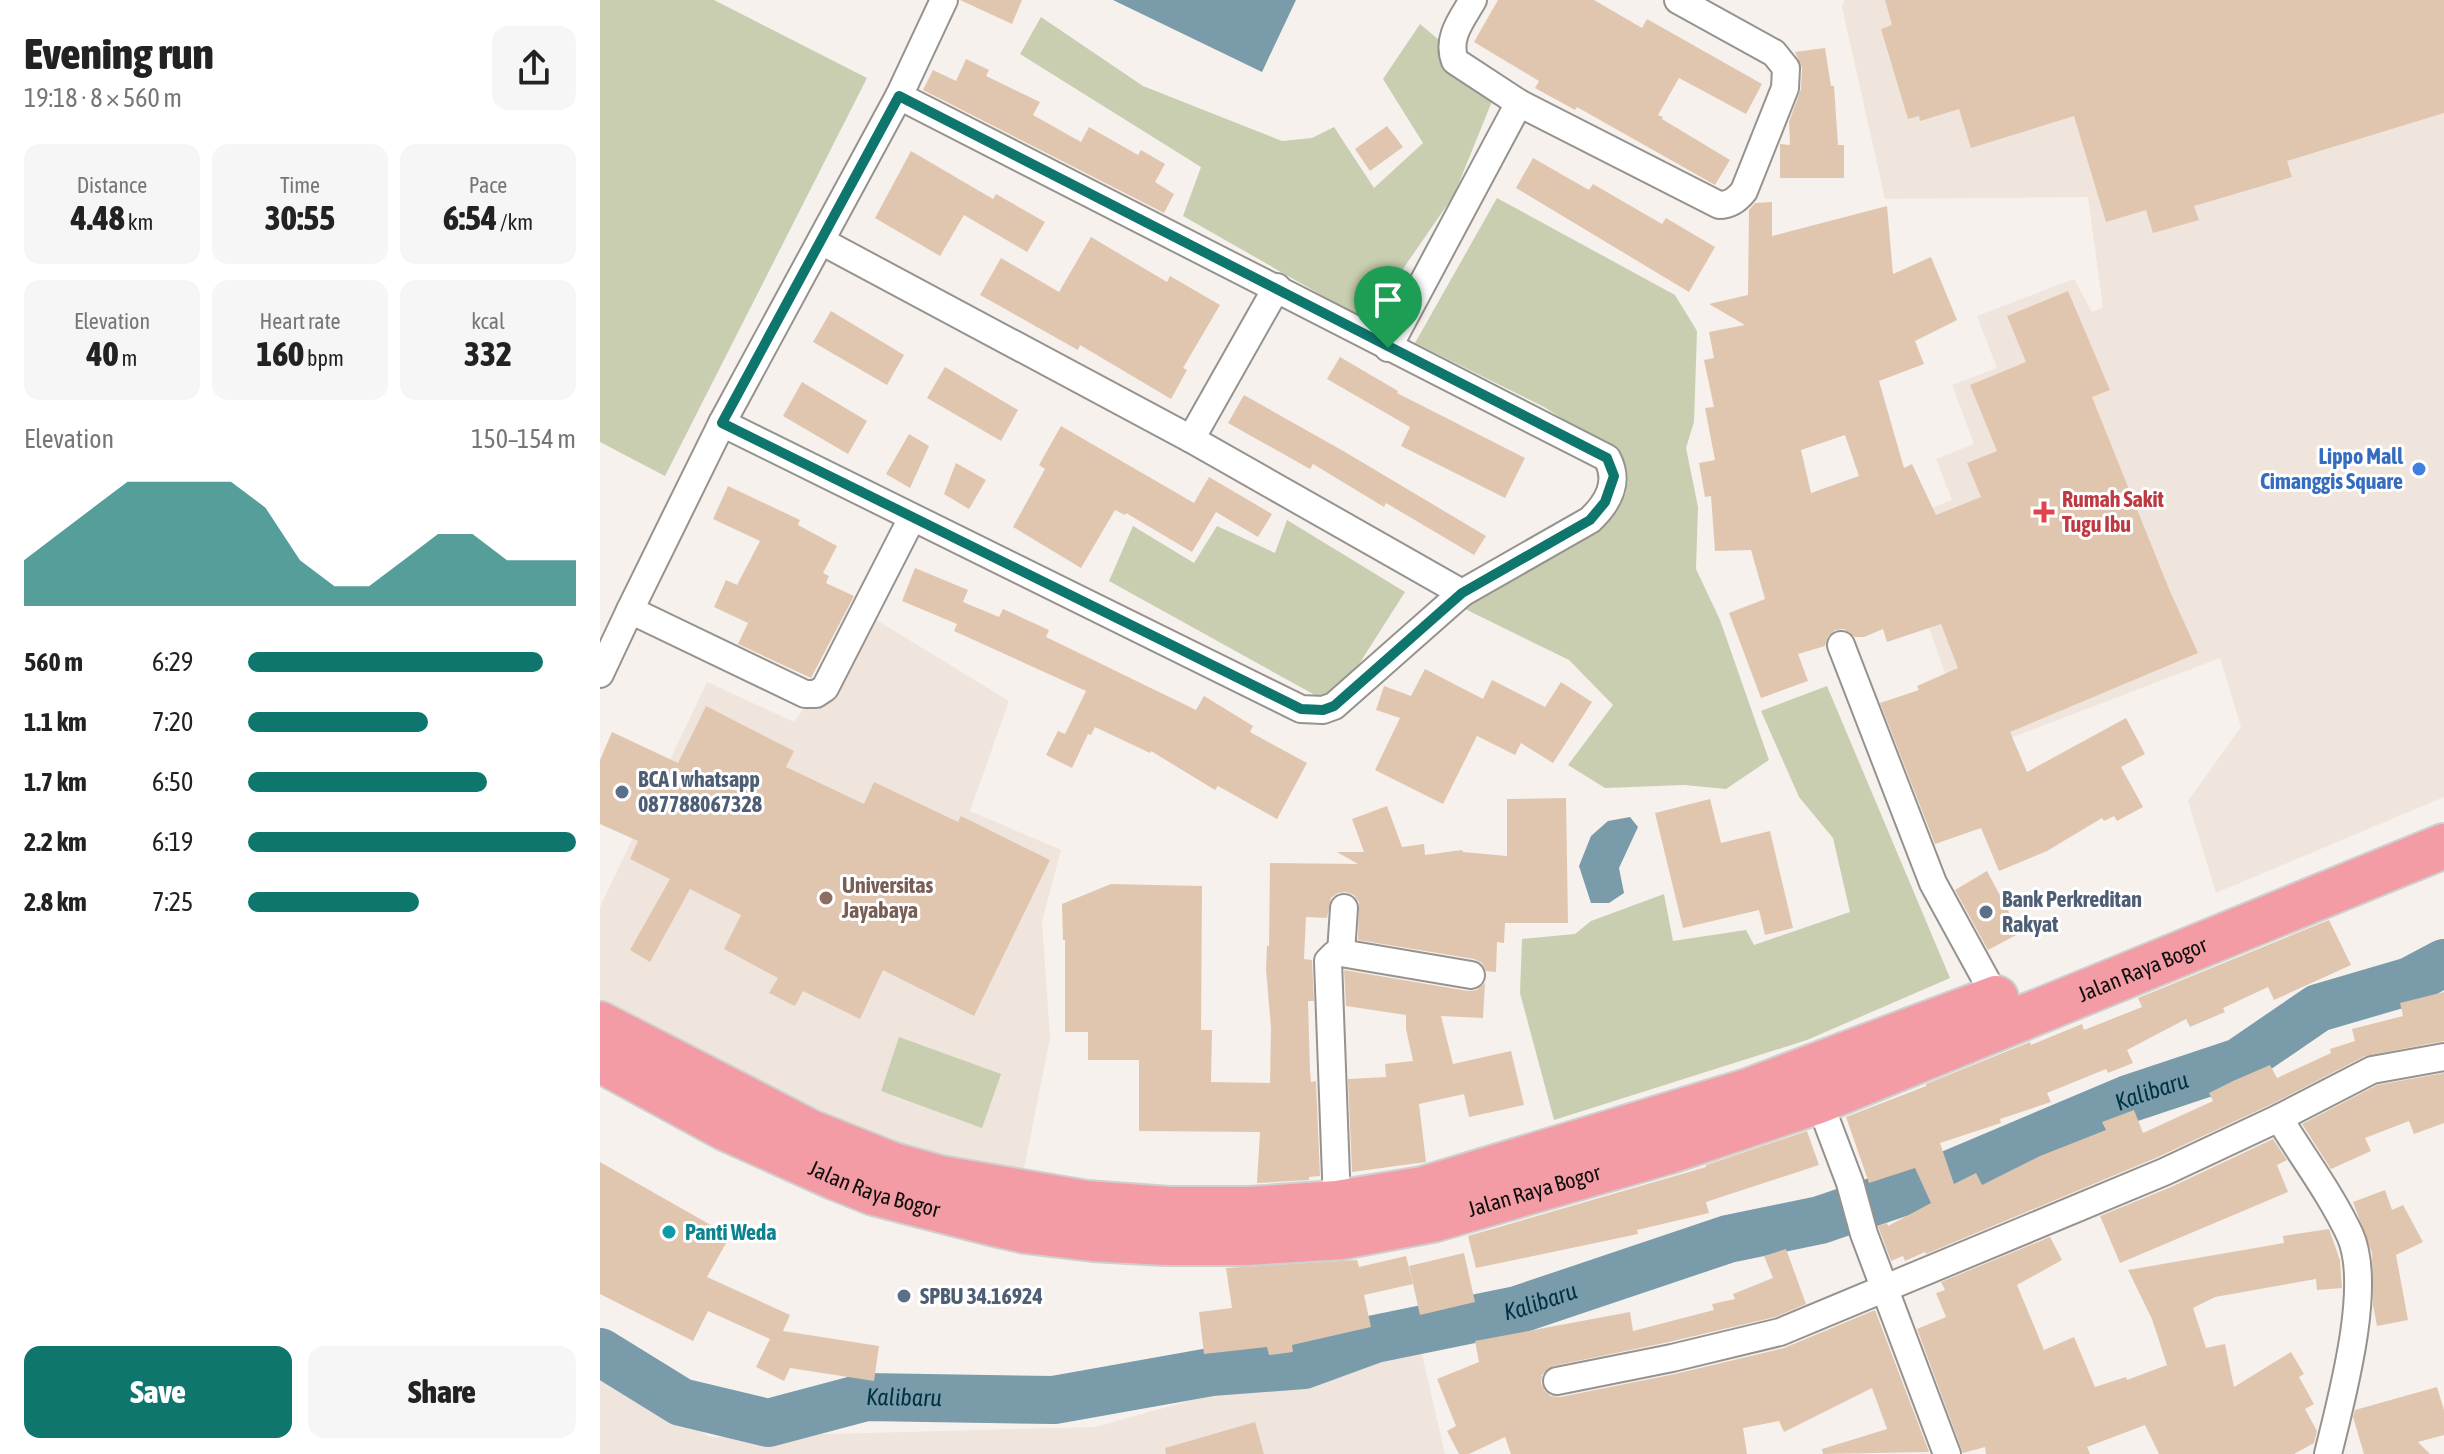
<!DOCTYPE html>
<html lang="en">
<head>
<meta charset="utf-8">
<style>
	:root { --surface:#fff; --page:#f6f6f6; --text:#222; --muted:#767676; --accent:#0f766e }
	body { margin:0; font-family:"Asap Condensed",sans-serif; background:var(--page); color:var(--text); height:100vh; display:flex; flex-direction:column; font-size:30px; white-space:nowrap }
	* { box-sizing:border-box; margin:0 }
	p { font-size:26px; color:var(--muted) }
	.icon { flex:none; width:44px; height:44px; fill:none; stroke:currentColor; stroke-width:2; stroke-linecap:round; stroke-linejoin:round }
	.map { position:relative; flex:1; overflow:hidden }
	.side { display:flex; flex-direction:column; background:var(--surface); width:600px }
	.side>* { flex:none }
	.pin { position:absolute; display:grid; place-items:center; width:68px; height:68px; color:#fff; margin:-82px -34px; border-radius:50% 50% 50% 0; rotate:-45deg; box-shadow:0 0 8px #0007 }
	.pin .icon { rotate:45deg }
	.round { display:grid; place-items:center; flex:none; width:84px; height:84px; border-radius:16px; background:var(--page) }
	.overview { display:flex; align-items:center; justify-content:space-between; height:136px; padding:0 24px }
	h1 { font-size:44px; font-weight:800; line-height:60px }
	.stats { display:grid; grid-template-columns:repeat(3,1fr); gap:12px; height:136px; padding:8px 24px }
	.stats div { display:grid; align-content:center; border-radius:16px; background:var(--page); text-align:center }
	.stats b { font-size:34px; font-weight:800 }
	.stats small { font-size:22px; font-weight:400 }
	.stats p { font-size:22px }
	.chart { height:224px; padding:16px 24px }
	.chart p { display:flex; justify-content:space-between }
	.chart svg { width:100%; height:144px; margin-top:8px; fill:var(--accent); opacity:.7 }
	.cta { display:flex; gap:16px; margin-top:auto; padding:16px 24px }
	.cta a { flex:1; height:92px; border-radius:16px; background:var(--accent); color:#fff; font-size:32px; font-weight:800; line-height:92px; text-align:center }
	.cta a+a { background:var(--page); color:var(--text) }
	ul { padding:0 24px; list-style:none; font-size:26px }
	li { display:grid; grid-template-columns:128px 96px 1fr; align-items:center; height:60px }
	li i { height:20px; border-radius:10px; background:var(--accent) }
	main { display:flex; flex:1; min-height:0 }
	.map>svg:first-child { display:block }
	.built { fill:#efe5dc }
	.green { fill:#c9ceb0 }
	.water { fill:#799baa }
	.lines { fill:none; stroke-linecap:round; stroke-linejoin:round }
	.river { stroke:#799baa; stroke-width:48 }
	.building { fill:#e1c6af; fill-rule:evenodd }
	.street-casing { stroke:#96928e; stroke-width:30 }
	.highway-casing { stroke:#cfcfce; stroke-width:48 }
	.street { stroke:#fff; stroke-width:26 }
	.highway { stroke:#f39ca5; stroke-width:44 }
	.route-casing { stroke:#fff; stroke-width:16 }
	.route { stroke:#0f766e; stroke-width:10 }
	.shop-dot { fill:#3f7fe0; stroke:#fff; stroke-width:3 }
	.health-dot { fill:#e0444e; stroke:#fff; stroke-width:3 }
	.service-dot { fill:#5c6f8a; stroke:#fff; stroke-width:3 }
	.education-dot { fill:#8d6e63; stroke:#fff; stroke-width:3 }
	.culture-dot { fill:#0f9aa8; stroke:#fff; stroke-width:3 }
	.labels { text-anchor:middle; stroke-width:6; stroke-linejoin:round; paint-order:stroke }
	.shop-label { font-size:22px; font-weight:bold; fill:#366cbe; stroke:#fff; text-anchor:end }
	.health-label { font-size:22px; font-weight:bold; fill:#be3a42; stroke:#fff; text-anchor:start }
	.service-label { font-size:22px; font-weight:bold; fill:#4e5e75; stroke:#fff; text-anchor:start }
	.education-label { font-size:22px; font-weight:bold; fill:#785e54; stroke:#fff; text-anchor:start }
	.street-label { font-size:22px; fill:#0f0e0c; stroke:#fff }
	.culture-label { font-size:22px; font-weight:bold; fill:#0d838f; stroke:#fff; text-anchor:start }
	.water-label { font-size:24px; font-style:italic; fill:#003143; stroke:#fff }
</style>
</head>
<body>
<main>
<section class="side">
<div class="overview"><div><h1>Evening run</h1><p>19:18 · 8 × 560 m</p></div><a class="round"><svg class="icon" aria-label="share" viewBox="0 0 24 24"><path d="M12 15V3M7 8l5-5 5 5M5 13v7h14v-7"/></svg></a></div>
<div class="stats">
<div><p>Distance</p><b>4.48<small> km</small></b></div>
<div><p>Time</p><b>30:55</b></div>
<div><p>Pace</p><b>6:54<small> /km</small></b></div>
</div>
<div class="stats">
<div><p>Elevation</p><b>40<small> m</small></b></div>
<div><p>Heart rate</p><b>160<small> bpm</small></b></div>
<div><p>kcal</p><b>332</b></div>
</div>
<div class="chart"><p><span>Elevation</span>150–154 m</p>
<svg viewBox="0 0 160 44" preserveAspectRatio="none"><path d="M0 44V30L10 22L20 14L30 6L40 6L50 6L60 6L70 14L80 30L90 38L100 38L110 30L120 22L130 22L140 30L150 30L160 30V44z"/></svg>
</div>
<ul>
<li><b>560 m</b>6:29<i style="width:90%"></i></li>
<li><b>1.1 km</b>7:20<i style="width:55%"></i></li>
<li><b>1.7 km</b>6:50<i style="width:73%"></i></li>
<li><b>2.2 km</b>6:19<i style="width:100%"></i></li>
<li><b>2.8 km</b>7:25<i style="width:52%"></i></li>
</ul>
<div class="cta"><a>Save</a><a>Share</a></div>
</section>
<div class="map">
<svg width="1844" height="1454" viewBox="0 0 1844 1454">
	<rect width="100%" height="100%" fill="#f6f1ed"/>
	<g class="built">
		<path d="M 1244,0 L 1844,0 L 1844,797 L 1616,893 L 1588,801 L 1641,727 L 1620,658 L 1374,752 L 1291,524 L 1352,500 L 1336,459 L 1374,444 L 1352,385 L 1397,368 L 1377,316 L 1474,279 L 1492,312 L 1503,308 L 1488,197 L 1285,199 L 1242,7 Z"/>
		<path d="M 270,616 L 409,701 L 370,811 L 461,850 L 442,921 L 450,1038 L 423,1174 L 316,1155 L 169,1096 L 0,1007 L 0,907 L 107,682 L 194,722 Z"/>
		<path d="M 818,1337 L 845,1454 L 0,1454 L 0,1363 L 109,1437 L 495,1427 Z"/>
	</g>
	<g class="green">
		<path d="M 0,0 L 114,0 L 267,78 L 65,476 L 0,442 Z"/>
		<path d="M 441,17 L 543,86 L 682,141 L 712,138 L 734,127 L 774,188 L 823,143 L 783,79 L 820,24 L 897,89 L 854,195 L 767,321 L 583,216 L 601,167 L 420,54 Z"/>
		<path d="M 897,198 L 1075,295 L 1097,331 L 1094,422 L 1086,448 L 1098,507 L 1096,569 L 1120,620 L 1169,760 L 1126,789 L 1084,785 L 1005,788 L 968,765 L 1013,705 L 969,660 L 859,606 L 1014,489 L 999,442 L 944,407 L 815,343 Z"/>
		<path d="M 687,520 L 805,592 L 733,705 L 509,581 L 533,526 L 594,563 L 617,526 L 675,553 Z"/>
		<path d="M 1227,686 L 1350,978 L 1207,1040 L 954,1120 L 920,993 L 922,939 L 975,934 L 991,921 L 1064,894 L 1073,941 L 1146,930 L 1154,945 L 1250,912 L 1233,838 L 1199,797 L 1161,711 Z"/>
		<path d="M 299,1037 L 401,1074 L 382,1128 L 281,1091 Z"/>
	</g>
	<g class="water">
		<path d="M 513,0 L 696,0 L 662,72 Z"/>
		<path d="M 1030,817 L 1038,827 L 1019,868 L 1024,893 L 1009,903 L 991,903 L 979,866 L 991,836 L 1008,821 Z"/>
	</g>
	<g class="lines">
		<path class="river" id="s1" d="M 0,1352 L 81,1402 L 168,1423 L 266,1397 L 454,1400 L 611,1372 L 704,1365 L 775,1339 L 917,1310 L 1128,1239 L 1220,1220 L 1329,1183 L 1528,1099 L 1639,1062 L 1718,1008 L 1810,981 L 1844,963"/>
	</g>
	<g class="building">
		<path d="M 360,0 L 422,0 L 412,24 Z"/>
		<path d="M 898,0 L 994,0 L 1042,28 L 1047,19 L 1162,84 L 1146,114 L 1079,78 L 1058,115 L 1063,117 L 1062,119 L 1130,160 L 1115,185 L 977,107 L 975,110 L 935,88 L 939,81 L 874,42 Z"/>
		<path d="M 1285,0 L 1844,0 L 1844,113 L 1687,161 L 1692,177 L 1594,206 L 1599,220 L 1553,233 L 1546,210 L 1506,222 L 1474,116 L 1371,148 L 1359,109 L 1320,121 L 1319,116 L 1308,119 L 1281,29 L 1292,25 Z"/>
		<path d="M 1225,48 L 1231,86 L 1234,86 L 1238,145 L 1244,145 L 1244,178 L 1180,178 L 1180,144 L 1190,145 L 1189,122 L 1201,89 L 1202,68 L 1195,52 Z"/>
		<path d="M 366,59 L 389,70 L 386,76 L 440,102 L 433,115 L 481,142 L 489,127 L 538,155 L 541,150 L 565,164 L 555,182 L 574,194 L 564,213 L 323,90 L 333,70 L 356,81 Z"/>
		<path d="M 787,126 L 803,147 L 770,171 L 755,149 Z"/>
		<path d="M 311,151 L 393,199 L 396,194 L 445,222 L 427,252 L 364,215 L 340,256 L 275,218 Z"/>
		<path d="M 933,158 L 989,190 L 993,184 L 1062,224 L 1066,218 L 1115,247 L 1089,292 L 916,188 Z"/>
		<path d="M 1172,202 L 1172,236 L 1287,206 L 1293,274 L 1331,257 L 1357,320 L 1315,341 L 1324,364 L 1279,381 L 1304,468 L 1312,464 L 1336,515 L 1381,497 L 1367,463 L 1397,451 L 1370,385 L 1426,362 L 1407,316 L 1468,291 L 1510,390 L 1492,397 L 1569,589 L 1598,653 L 1410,732 L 1427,772 L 1526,718 L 1545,754 L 1521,767 L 1543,807 L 1517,821 L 1514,816 L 1504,821 L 1502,818 L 1447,851 L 1399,871 L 1381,828 L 1335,844 L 1280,703 L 1319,690 L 1317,686 L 1358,668 L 1341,624 L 1287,642 L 1283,629 L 1264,637 L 1255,637 L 1244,629 L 1235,630 L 1228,636 L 1225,646 L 1198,654 L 1208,681 L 1161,698 L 1129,613 L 1165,599 L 1151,550 L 1115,551 L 1111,496 L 1105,497 L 1099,463 L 1115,460 L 1105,408 L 1114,407 L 1104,360 L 1114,358 L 1109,332 L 1145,325 L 1109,304 L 1148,295 L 1149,210 L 1155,203 ZM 1245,435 L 1259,476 L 1211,493 L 1201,450 Z"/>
		<path d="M 491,237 L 567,282 L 570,276 L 620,305 L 583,368 L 587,370 L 571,399 L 480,345 L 478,350 L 380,295 L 401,258 L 459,292 Z"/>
		<path d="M 231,311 L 304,355 L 287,385 L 213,342 Z"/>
		<path d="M 740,357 L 798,391 L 797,393 L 925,458 L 905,498 L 801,446 L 810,427 L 727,379 Z"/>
		<path d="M 345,367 L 418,410 L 401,441 L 327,398 Z"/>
		<path d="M 202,382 L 267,421 L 248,454 L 183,416 Z"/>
		<path d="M 644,395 L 745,452 L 886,536 L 874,555 L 786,503 L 784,507 L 713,464 L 710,469 L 628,423 Z"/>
		<path d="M 461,426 L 594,503 L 609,477 L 672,514 L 658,537 L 616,512 L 592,552 L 526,513 L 525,515 L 515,510 L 481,568 L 413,527 L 445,469 L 439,465 Z"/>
		<path d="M 309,434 L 329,446 L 310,488 L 286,474 Z"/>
		<path d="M 356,463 L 386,480 L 369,509 L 344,494 Z"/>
		<path d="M 128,486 L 200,520 L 198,525 L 237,546 L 223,573 L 229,576 L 226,583 L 254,596 L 211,678 L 138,644 L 148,623 L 114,607 L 126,580 L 137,585 L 160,541 L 113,519 Z"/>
		<path d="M 315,568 L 368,590 L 363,602 L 399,617 L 403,609 L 449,630 L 446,637 L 596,710 L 604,696 L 653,726 L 650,732 L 707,763 L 677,819 L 618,786 L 615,790 L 551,751 L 550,753 L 495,727 L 491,735 L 488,734 L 472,768 L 446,755 L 458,731 L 465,734 L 486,691 L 354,631 L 357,624 L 302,601 Z"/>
		<path d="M 825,669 L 883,699 L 892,680 L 945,707 L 961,682 L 992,702 L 953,763 L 921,743 L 915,755 L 877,736 L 843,804 L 775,770 L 800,718 L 776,710 L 784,686 L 811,696 Z"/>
		<path d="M 106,706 L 194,751 L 186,767 L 264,804 L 274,782 L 358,822 L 361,816 L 450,860 L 374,1016 L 283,970 L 260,1019 L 203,991 L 195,1006 L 169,993 L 178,978 L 124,949 L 141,915 L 90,889 L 50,962 L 30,950 L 70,879 L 30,859 L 38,841 L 0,824 L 0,760 L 12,732 L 78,763 Z"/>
		<path d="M 966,798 L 968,923 L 905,923 L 904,943 L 897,942 L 896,972 L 886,971 L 882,963 L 874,959 L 758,940 L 759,902 L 754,895 L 746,892 L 738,893 L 731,898 L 727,918 L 706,917 L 704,959 L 712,960 L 714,1001 L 708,1001 L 710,1071 L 711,1082 L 716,1081 L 720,1176 L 709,1177 L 709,1180 L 657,1183 L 660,1132 L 539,1131 L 539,1060 L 488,1060 L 488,1032 L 465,1032 L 465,940 L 463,940 L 462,904 L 511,884 L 602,886 L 601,1030 L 612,1030 L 611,1082 L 670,1083 L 671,1028 L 666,969 L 667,946 L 669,946 L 670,863 L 758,864 L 737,852 L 764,852 L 752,819 L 787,806 L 802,847 L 824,844 L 825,855 L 862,850 L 863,852 L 907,856 L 907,799 Z"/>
		<path d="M 1110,799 L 1121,843 L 1170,831 L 1193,928 L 1165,935 L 1159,910 L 1083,928 L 1055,813 Z"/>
		<path d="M 1387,871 L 1420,933 L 1388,950 L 1355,890 Z"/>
		<path d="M 1729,920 L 1751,965 L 1674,1000 L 1668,987 L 1623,1008 L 1625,1012 L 1590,1027 L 1586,1019 L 1527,1050 L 1533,1063 L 1508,1073 L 1506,1069 L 1447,1093 L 1451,1102 L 1400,1119 L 1401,1123 L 1340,1143 L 1354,1184 L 1376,1173 L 1382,1185 L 1440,1156 L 1506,1130 L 1502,1122 L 1534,1110 L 1543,1133 L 1613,1101 L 1609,1093 L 1633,1081 L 1670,1065 L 1677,1078 L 1731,1053 L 1730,1049 L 1755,1041 L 1752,1029 L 1803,1016 L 1800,1003 L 1844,992 L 1844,1041 L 1765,1056 L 1672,1104 L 1558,1157 L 1326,1254 L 1325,1252 L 1305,1261 L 1303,1256 L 1291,1261 L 1278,1226 L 1287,1223 L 1288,1226 L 1331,1203 L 1315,1168 L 1269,1183 L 1246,1117 L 1326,1086 L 1326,1084 L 1430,1042 L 1431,1045 L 1482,1024 L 1484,1030 L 1542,1007 L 1538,998 Z"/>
		<path d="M 744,970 L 868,991 L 877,990 L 885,983 L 883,1018 L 841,1016 L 853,1064 L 911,1051 L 924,1105 L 869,1117 L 864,1094 L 819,1104 L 826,1162 L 752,1172 L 748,1079 L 786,1077 L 785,1064 L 813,1061 L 806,1029 L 806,1015 L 746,1006 Z"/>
		<path d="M 1844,1073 L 1844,1123 L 1814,1134 L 1809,1121 L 1765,1138 L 1771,1151 L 1731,1169 L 1702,1124 L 1777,1085 Z"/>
		<path d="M 1207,1131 L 1219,1165 L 1106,1202 L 1109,1213 L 1037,1230 L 1038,1234 L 876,1268 L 868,1236 L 1106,1167 L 1106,1165 Z"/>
		<path d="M 1673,1139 L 1687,1160 L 1677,1165 L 1688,1192 L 1520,1263 L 1500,1216 L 1571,1187 Z"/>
		<path d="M 0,1162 L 130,1236 L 107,1277 L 190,1315 L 183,1331 L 279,1346 L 274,1381 L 190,1368 L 184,1381 L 156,1367 L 170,1339 L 108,1311 L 93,1341 L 0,1294 Z"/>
		<path d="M 1785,1190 L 1792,1210 L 1803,1205 L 1823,1242 L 1796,1255 L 1808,1320 L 1777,1326 L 1773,1305 L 1772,1253 L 1753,1202 Z"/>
		<path d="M 1729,1229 L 1740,1260 L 1742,1288 L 1717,1290 L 1716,1279 L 1615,1297 L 1593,1308 L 1606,1348 L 1625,1344 L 1634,1387 L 1691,1352 L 1704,1374 L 1699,1377 L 1714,1404 L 1705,1409 L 1717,1431 L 1714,1443 L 1694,1454 L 1559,1454 L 1545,1425 L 1487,1447 L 1490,1454 L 1386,1454 L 1385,1447 L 1363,1453 L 1317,1329 L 1346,1317 L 1336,1293 L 1345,1290 L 1341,1282 L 1450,1237 L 1462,1260 L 1417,1285 L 1444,1350 L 1474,1337 L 1495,1387 L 1526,1377 L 1527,1380 L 1567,1365 L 1552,1319 L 1528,1270 L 1684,1243 L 1683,1236 Z"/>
		<path d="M 1186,1249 L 1206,1304 L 1175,1317 L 1069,1342 L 953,1366 L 942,1375 L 941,1383 L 945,1391 L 951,1396 L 960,1397 L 1075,1374 L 1184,1348 L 1275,1310 L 1329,1452 L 1223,1454 L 1222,1449 L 1287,1429 L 1272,1388 L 1184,1432 L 1179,1421 L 1143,1428 L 1147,1454 L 911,1454 L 905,1437 L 869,1454 L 859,1454 L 847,1431 L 856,1426 L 837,1379 L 879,1362 L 875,1341 L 1030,1312 L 1033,1331 L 1114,1310 L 1112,1304 L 1135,1299 L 1133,1294 L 1173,1278 L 1164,1256 Z"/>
		<path d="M 864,1253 L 875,1302 L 820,1315 L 809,1266 Z"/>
		<path d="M 806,1256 L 813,1284 L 764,1295 L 771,1327 L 692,1345 L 693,1352 L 669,1355 L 667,1347 L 604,1354 L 599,1312 L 632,1308 L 626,1268 L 757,1260 L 759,1267 Z"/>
		<path d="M 1837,1387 L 1844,1410 L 1844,1435 L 1818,1442 L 1830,1454 L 1764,1454 L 1753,1417 L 1755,1410 Z"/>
		<path d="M 655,1422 L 664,1454 L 566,1454 L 565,1448 Z"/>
	</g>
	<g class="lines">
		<defs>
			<g id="street">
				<path d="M 873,0 C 862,19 846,38 855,61 L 919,103"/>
				<path d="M 221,241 L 591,439 L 862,593"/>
				<path d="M 788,348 L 919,103 L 1119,205 C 1130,205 1137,200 1144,191 L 1185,88 L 1186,68 L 1174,53 L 1078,0"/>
				<path d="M 122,423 L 701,709 L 723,710 L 734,706 L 862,593 L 990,520 C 1008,503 1020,482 1007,458 L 299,96"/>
				<path d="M 591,439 L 677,287"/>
				<path d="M 30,610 L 122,423 L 299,96 L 344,0"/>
				<path d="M 1241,645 L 1333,883 L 1396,998"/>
				<path d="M 0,674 L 30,610 L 205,694 L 216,694 L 225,688 L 312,518"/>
				<path d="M 741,953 L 744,908"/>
				<path d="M 1219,1101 L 1250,1183 L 1264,1234 L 1347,1454"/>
				<path d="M 1679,1118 C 1702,1156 1731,1194 1750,1235 C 1773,1286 1741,1400 1728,1454"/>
				<path d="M 737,1203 L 728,961 L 735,954 L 741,953 L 871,975"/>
				<path d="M 957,1381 L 1072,1358 L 1180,1332 L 1564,1172 L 1679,1118 L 1772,1070 L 1844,1057"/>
			</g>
			<g id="highway">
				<path d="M 0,1024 L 210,1132 L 293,1165 L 340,1178 L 486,1203 L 569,1209 L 650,1209 L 737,1203 L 823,1189 L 1148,1091 L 1396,998"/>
				<path id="s2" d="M 0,1060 L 125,1128 L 234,1177 L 274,1193 L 391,1223 L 426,1231 L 493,1239 L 565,1243 L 646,1243 L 742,1237 L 832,1220 L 1070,1151 L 1219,1101 L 1844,846"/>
			</g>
		</defs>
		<use href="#street" class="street-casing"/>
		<use href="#highway" class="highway-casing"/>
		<use href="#street" class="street"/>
		<use href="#highway" class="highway"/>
	</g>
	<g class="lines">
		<defs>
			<path id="route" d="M 299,96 L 1007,458 L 1014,476 L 1005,502 L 990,520 L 862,593 L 734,706 L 723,710 L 701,709 L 122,423 Z"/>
		</defs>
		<use href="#route" class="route-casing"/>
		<use href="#route" class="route"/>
	</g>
	<circle class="shop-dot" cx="1819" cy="469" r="8"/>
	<path class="health-dot" d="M1440 500h8v8h8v8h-8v8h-8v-8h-8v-8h8z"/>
	<g class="service-dot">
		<circle cx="22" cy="792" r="8"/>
		<circle cx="1386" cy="912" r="8"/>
		<circle cx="304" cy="1296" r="8"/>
	</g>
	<circle class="education-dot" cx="226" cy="898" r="8"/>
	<circle class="culture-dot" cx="69" cy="1232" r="8"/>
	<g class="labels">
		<g class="shop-label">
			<text x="1803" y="464">Lippo Mall<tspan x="1803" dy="25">Cimanggis Square</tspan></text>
		</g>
		<g class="health-label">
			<text x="1462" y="507">Rumah Sakit<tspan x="1462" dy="25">Tugu Ibu</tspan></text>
		</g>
		<g class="service-label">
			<text x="38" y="787">BCA I whatsapp<tspan x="38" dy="25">087788067328</tspan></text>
			<text x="1402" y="907">Bank Perkreditan<tspan x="1402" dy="25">Rakyat</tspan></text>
			<text x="320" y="1304">SPBU 34.16924</text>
		</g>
		<g class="education-label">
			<text x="242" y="893">Universitas<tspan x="242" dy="25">Jayabaya</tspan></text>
		</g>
		<g class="street-label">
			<text dy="8" stroke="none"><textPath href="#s2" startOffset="1624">Jalan Raya Bogor</textPath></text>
			<text dy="8" stroke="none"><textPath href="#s2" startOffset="304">Jalan Raya Bogor</textPath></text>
			<text dy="8" stroke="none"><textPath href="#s2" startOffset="976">Jalan Raya Bogor</textPath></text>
		</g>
		<g class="culture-label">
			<text x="85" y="1240">Panti Weda</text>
		</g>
		<g class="water-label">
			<text dy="8" stroke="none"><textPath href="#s1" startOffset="1620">Kalibaru</textPath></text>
			<text dy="8" stroke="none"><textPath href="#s1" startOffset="972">Kalibaru</textPath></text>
			<text dy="8" stroke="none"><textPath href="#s1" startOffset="324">Kalibaru</textPath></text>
		</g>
	</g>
</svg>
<div class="pin" style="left:788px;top:348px;background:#1e9e55"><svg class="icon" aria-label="arrive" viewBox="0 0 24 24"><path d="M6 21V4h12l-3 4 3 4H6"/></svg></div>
</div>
</main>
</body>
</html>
